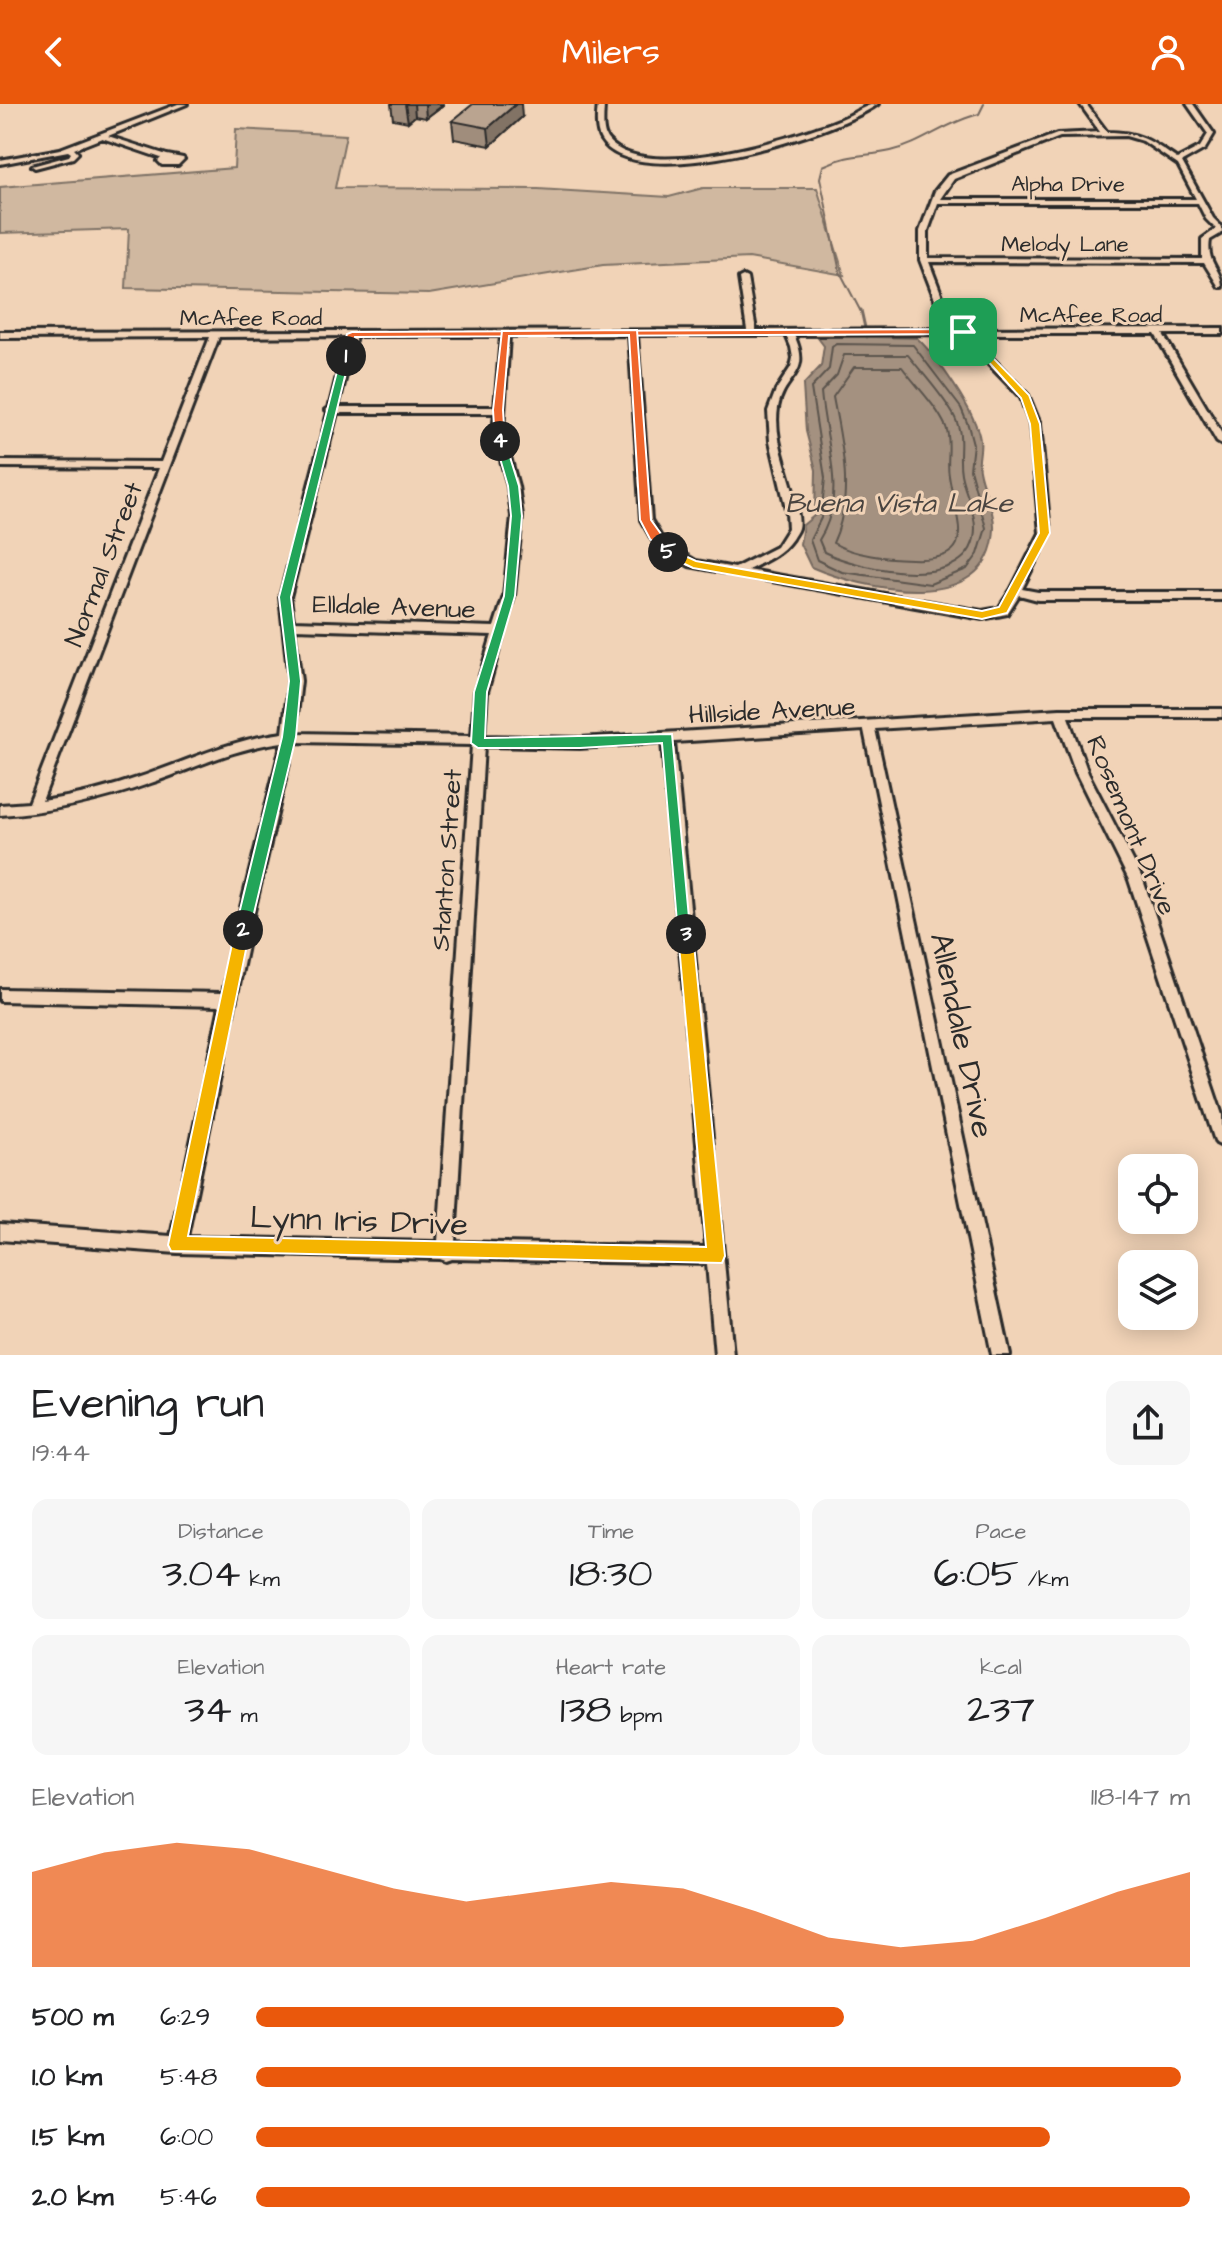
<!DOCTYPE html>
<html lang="en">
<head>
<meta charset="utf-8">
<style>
	:root { --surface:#fff; --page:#f6f6f6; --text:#202124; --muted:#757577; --accent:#ea580c }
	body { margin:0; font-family:"Architects Daughter",sans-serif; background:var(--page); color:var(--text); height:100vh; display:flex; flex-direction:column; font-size:30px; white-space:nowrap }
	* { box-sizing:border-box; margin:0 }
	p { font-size:26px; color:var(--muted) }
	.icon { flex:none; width:44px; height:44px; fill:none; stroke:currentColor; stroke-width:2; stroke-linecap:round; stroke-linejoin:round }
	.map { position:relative; height:1251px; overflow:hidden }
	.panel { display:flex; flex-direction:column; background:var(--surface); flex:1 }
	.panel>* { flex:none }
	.controls { position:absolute; left:1118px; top:1050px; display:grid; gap:16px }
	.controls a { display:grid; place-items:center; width:80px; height:80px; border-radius:16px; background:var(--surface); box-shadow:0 4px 20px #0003; font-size:40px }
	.pin { position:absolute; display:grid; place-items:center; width:68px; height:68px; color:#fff; margin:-34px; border-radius:16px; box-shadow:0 4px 12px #0006 }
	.km { position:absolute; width:40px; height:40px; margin:-20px; border-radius:50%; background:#222; color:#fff; font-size:22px; line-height:40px; text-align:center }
	.round { display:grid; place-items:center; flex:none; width:84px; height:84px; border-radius:16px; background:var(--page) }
	.overview { display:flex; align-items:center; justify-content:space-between; height:136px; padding:0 32px }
	h1 { font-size:44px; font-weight:600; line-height:60px }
	.metrics { display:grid; grid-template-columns:repeat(3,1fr); gap:12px; height:136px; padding:8px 32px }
	.metrics div { display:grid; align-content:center; border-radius:16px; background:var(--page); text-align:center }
	.metrics b { font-size:40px; font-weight:600 }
	.metrics small { font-size:22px; font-weight:400 }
	.metrics p { font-size:22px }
	.chart { height:224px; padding:16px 32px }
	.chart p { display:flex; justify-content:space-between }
	.chart svg { width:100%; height:144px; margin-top:8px; fill:var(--accent); opacity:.7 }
	ul { padding:0 32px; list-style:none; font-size:26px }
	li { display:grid; grid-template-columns:128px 96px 1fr; align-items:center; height:60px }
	li i { height:20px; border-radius:10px; background:var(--accent) }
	header { display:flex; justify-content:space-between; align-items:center; height:104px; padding:0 32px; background:var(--accent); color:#fff; font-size:36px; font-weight:600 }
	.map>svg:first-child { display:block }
	.green { fill:#d0b8a0; stroke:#7e7266; stroke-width:2 }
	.water { fill:#a49180; stroke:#74685e; stroke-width:2 }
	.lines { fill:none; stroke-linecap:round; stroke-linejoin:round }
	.shore { stroke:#5b544d; stroke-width:2 }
	.stream-far1 { stroke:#74685e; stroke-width:2 }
	.stream { stroke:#74685e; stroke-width:3 }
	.minor-casing { stroke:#2b2b2b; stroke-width:6 }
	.minor { fill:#f1d3b7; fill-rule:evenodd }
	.wall { fill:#a08d7c; stroke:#2b2b2b; stroke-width:2 }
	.shaded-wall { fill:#827365; stroke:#2b2b2b; stroke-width:2 }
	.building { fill:#baa490; stroke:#2b2b2b; stroke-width:2 }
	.split-1 { fill:#f0652b; stroke:#fff; stroke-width:2 }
	.split-2 { fill:#22a559; stroke:#fff; stroke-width:2 }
	.split-3 { fill:#f5b400; stroke:#fff; stroke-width:2 }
	.split-4 { fill:#22a559; stroke:#fff; stroke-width:2 }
	.split-5 { fill:#f0652b; stroke:#fff; stroke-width:2 }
	.split-6 { fill:#f5b400; stroke:#fff; stroke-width:2 }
	.labels { text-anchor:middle; stroke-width:6; stroke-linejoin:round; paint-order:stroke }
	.far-street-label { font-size:22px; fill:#2b2b2b; stroke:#f1d3b7 }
	.street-label { font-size:26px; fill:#2b2b2b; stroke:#f1d3b7 }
	.water-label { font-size:28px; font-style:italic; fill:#494440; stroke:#f1d3b7 }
	.near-street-label { font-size:32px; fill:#2b2b2b; stroke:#f1d3b7 }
</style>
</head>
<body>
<header><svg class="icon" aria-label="back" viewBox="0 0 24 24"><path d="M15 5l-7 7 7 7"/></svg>Milers<svg class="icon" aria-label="person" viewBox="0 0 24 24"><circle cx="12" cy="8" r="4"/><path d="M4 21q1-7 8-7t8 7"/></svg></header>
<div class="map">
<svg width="1222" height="1251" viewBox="0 0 1222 1251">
	<rect width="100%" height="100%" fill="#f1d3b7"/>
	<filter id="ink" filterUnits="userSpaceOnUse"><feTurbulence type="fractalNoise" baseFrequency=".0125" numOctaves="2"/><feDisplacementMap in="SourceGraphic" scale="16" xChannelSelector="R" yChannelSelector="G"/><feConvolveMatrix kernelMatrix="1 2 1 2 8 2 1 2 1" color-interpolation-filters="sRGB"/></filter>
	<g filter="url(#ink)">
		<path class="green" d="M 236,25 L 346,31 L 335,84 L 538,85 L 669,93 L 703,84 L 817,84 L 844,171 L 749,154 L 603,161 L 429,190 L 126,184 L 129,125 L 0,129 L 0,83 L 234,64 Z"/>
		<path class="water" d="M 832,232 L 917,234 C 937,253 976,308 980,336 C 982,346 977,356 979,366 C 982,385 995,406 994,425 C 990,515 862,485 811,463 L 800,440 L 803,421 L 815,411 L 816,366 L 806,327 L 803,281 L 821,262 L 824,242 L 818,234 Z"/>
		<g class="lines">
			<g class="shore">
				<path d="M 836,240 L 913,241 L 961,304 L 968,321 L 973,340 L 970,365 L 986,424 L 978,450 L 967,465 L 930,480 L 842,468 L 817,456 L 810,436 L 821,414 L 825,374 L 811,284 L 829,265 L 832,243 Z"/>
				<path d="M 844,251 L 908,251 C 923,270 941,289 953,310 C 966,333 957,348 961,370 C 964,387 975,406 975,424 C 975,491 860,466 824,448 L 819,436 C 848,391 825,338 821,288 L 837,271 Z"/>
				<path d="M 854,263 L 902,263 C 916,282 936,301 946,323 C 952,338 946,356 949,372 C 956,419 981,458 911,455 C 885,454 856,452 833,439 C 855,392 842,342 833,293 Z"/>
			</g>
			<path class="stream-far1" d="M 861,208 L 840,168 L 820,74 L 823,62 C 851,49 864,53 891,47 C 922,40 946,18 979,10 L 984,0"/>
			<path class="stream" d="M 861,206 L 867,233"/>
			<defs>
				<g id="minor">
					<path d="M 178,0 L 187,0 L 108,32 L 167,51 L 183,54 L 184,55 L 178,61 L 162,61 L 158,57 L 161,54 L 102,34 L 74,45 L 78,49 L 73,54 L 35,64 L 32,62 L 69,52 L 71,49 L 68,47 L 0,60 L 0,56 L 60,45 Z"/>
					<path d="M 598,0 L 604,0 C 604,10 601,28 608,36 C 642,77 773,39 816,24 C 827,21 839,16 850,11 C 860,6 867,0 878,0 C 835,31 636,92 601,36 C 595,26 597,11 598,0 Z"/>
					<path d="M 1080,0 L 1086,0 L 1107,28 C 1140,28 1151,37 1177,55 L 1200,43 L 1208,30 L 1187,0 L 1193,0 L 1214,30 L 1205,45 L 1182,58 L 1213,114 L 1222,123 L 1222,129 L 1210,136 C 1206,160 1222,165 1222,183 L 1219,183 L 1204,159 L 929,158 L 949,210 L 964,225 L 1222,224 L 1222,230 L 1163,230 L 1222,330 L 1222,341 L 1217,338 L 1155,230 L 969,230 L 1028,291 L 1040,320 L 1050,429 L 1022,485 L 1038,488 L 1222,488 L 1222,496 L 1038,496 L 1019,491 L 1007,510 L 982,515 L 689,462 L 656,442 L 641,416 L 629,231 L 509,232 L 503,327 L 518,382 L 522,412 L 514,492 L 487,588 L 484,632 L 580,634 L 1060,605 L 1222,605 L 1222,613 L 1068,613 L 1088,669 L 1143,776 L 1222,1011 L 1222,1042 L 1216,1039 L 1214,1034 L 1129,776 L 1076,669 L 1056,614 L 875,625 L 1010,1251 L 992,1251 L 864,626 L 674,638 L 733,1251 L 715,1251 L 707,1160 L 452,1155 L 446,1157 L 440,1155 L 177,1149 L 0,1136 L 0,1120 L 171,1132 L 220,902 L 0,897 L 0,885 L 223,889 L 241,803 L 282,638 C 235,644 195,664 151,679 C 101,697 52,708 0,711 L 0,701 L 29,699 L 159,364 L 0,363 L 0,357 L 161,358 L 210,233 L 0,234 L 0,228 L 747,226 L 739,174 L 743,172 L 747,174 L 756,226 L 954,225 L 941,211 L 920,156 L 920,127 L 935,87 L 948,71 L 1057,30 L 1100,28 ZM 1126,32 L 1143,37 L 1178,61 L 1196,95 L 940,95 L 954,75 L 1060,33 ZM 938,99 L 1198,99 L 1206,115 L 1216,125 L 1202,135 L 1202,155 L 928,154 L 928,127 ZM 959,230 L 1021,294 L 1030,320 L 1040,429 L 1011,486 L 999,504 L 982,507 L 748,466 C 765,457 781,451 792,435 C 794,431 797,428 798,424 C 800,417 797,407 796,400 C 790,368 773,336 778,304 C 784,270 813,272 794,231 ZM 637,231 L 786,231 L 791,243 L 793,254 L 791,263 L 776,286 L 768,307 L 770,337 L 787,409 L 788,424 L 776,443 L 735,464 L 696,457 L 664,438 L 651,416 ZM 347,232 L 329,304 L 326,306 L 328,308 L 280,493 L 289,577 L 283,629 C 234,635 192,655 146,671 C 112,683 78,692 42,697 L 219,233 ZM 356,232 L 501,232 L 495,303 L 338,303 ZM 337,309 L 495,309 L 493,327 L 508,382 L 512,412 L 504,492 L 494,523 L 293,517 L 290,493 ZM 294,525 L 492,531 L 475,588 L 472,632 L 295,629 L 301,577 ZM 294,638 L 472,641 L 438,1138 L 187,1133 L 255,803 ZM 662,638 L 706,1143 L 455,1138 L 484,642 L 580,644 Z"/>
				</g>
			</defs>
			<use href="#minor" class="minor-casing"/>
			<use href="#minor" class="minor"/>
		</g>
		<g class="wall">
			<path d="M 391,0 L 443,0 L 443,1 L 426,14 L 415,12 L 408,18 L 393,15 Z"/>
			<path d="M 522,13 L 490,42 L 454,35 L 452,17 Z"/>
		</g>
		<g class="shaded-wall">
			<path d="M 405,0 L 414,0 L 415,12 L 408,18 Z"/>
			<path d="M 425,0 L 443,0 L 443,1 L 426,14 Z"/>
			<path d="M 516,0 L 521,0 L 522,13 L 490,42 L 488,24 Z"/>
		</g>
		<path class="building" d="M 473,0 L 516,0 L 488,24 L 452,17 Z"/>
	</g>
	<path class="split-1" d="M 963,225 L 966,230 L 355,233 L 349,254 L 341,252 L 347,230 L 352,228 Z"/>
	<path class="split-2" d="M 346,249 L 350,252 L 291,493 L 301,577 L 296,633 L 250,826 L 243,832 L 235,826 L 282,633 L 289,577 L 279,493 L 341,252 Z"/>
	<path class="split-3" d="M 243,819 L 250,826 L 188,1132 L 706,1143 L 678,830 L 686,824 L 693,830 L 725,1152 L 722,1159 L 171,1147 L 168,1141 L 235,826 Z"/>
	<path class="split-4" d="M 500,334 L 505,337 L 519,382 L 522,412 L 515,492 L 487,588 L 485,634 L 672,630 L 691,835 L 681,835 L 678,830 L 662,639 L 580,644 L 478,644 L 471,639 L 474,588 L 504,492 L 511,412 L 508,382 L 495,337 Z"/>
	<path class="split-5" d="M 637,226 L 651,416 L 674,448 L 668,451 L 650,435 L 640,416 L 629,231 L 509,232 L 503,306 L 505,337 L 500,340 L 495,337 L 493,306 L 502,227 Z"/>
	<path class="split-6" d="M 960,226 L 966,226 L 1029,291 L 1040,320 L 1050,429 L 1007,509 L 982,515 L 693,464 L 664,450 L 668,444 L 696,457 L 982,507 L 999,503 L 1039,429 L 1030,320 L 1021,294 Z"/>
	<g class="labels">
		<g class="far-street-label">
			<text x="1068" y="87">Alpha Drive</text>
			<text x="1065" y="147">Melody Lane</text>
			<text x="1091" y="218">McAfee Road</text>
			<text x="251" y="221">McAfee Road</text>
		</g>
		<g class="street-label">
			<text transform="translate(103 460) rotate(-69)" y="9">Normal Street</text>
			<text transform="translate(394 502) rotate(2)" y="9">Elldale Avenue</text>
			<text transform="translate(772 606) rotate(-3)" y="9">Hillside Avenue</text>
			<text transform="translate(1132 721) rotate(67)" y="9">Rosemont Drive</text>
			<text transform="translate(446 756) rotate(-86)" y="9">Stanton Street</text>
		</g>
		<g class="water-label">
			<text x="899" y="408">Buena Vista Lake</text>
		</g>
		<g class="near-street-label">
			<text transform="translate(963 931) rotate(78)" y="11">Allendale Drive</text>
			<text transform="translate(359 1116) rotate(2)" y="11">Lynn Iris Drive</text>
		</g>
	</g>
</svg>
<div class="controls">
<a><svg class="icon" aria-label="locate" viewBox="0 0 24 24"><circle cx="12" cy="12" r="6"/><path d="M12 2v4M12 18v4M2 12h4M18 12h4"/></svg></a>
<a><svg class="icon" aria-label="layers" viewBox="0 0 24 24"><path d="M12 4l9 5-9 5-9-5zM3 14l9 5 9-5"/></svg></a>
</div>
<div class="pin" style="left:963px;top:228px;background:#1e9e55"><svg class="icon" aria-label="arrive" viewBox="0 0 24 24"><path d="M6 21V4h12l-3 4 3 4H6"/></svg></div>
<b class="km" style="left:346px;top:252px">1</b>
<b class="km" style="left:243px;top:826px">2</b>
<b class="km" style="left:686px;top:830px">3</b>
<b class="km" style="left:500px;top:337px">4</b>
<b class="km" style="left:668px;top:448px">5</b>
</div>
<section class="panel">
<div class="overview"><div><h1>Evening run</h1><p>19:44</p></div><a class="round"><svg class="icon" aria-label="share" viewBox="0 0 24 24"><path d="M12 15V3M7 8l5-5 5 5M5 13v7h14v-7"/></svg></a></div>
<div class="metrics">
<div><p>Distance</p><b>3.04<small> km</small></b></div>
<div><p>Time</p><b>18:30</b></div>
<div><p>Pace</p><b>6:05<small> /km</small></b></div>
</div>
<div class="metrics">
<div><p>Elevation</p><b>34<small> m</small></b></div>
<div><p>Heart rate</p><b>138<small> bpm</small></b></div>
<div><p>kcal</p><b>237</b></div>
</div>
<div class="chart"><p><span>Elevation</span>118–147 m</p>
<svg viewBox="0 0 160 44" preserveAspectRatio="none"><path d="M0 44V15L10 9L20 6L30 8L40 14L50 20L60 24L70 21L80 18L90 20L100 27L110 35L120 38L130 36L140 29L150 21L160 15V44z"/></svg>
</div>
<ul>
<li><b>500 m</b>6:29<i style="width:63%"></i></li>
<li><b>1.0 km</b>5:48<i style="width:99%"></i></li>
<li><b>1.5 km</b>6:00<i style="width:85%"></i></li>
<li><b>2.0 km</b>5:46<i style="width:100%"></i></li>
</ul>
</section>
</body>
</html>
